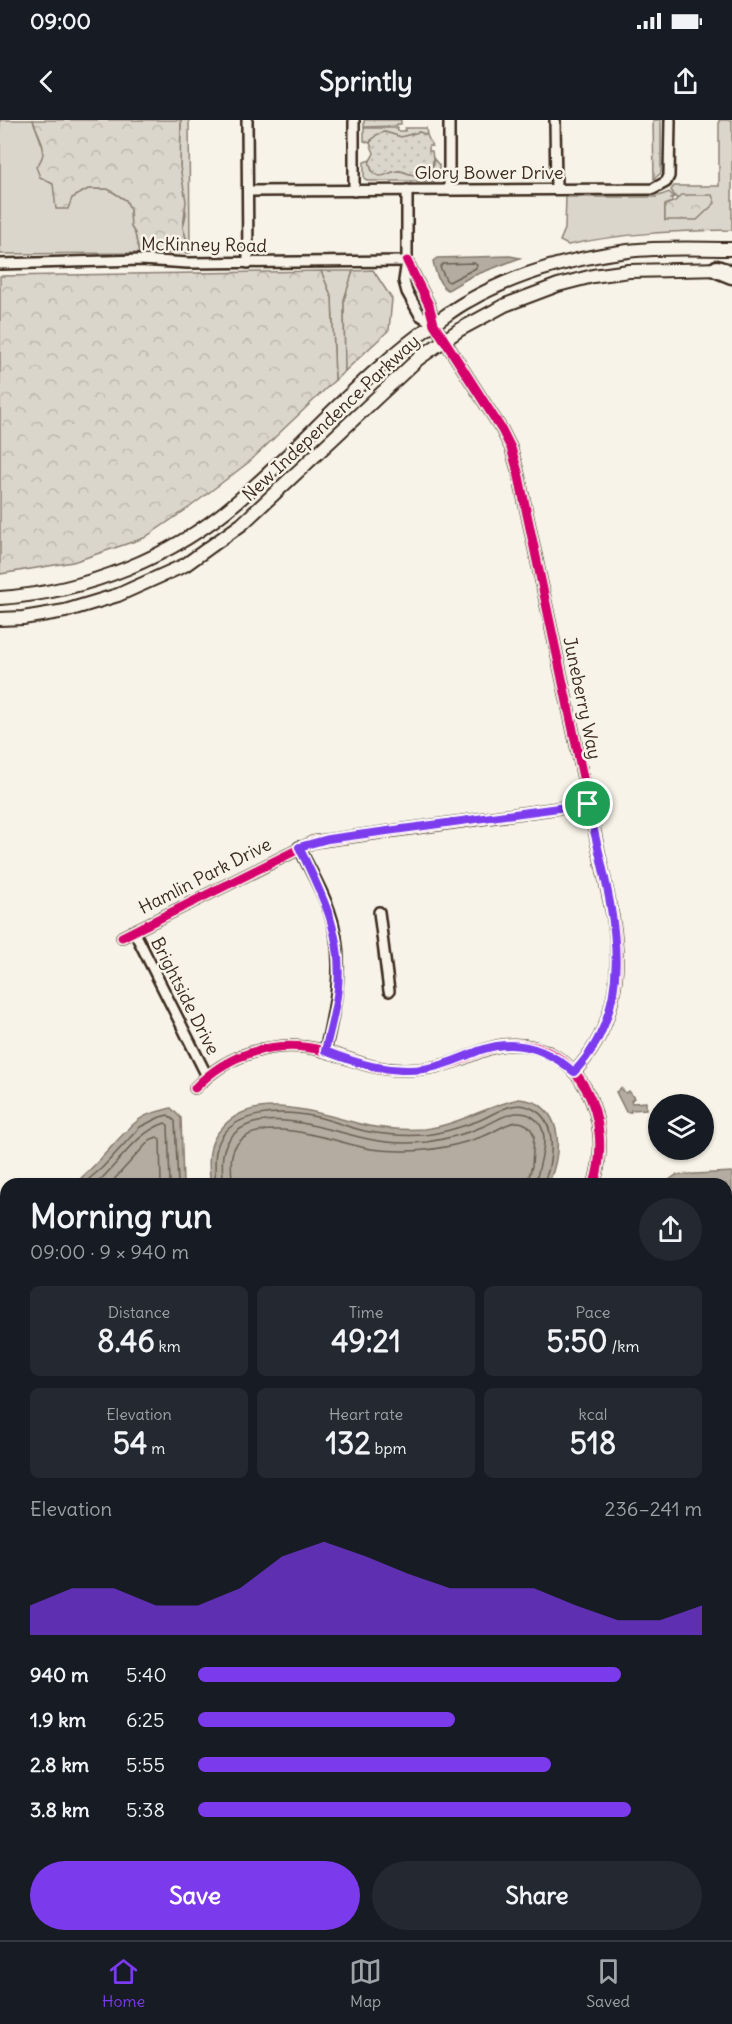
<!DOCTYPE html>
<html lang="en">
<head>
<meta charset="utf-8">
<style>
	:root { --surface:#171b24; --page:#242831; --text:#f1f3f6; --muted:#9ea1a6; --line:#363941; --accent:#7c3aed }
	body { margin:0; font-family:Delius,sans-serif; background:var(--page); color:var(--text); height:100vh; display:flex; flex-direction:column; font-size:22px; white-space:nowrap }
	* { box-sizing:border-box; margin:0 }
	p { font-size:20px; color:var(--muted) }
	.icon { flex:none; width:33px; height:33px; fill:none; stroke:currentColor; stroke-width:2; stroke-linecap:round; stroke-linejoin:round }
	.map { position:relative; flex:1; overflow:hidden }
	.panel { position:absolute; left:0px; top:1058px; width:732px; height:764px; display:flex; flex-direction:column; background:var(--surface); border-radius:18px 18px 0 0; box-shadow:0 2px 4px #0004 }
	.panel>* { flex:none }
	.fabs { position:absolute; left:648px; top:974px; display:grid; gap:12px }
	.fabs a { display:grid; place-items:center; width:66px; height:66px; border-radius:50%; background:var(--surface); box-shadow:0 2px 4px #0004; font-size:30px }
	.pin { position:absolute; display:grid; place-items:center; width:51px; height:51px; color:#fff; margin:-26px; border:3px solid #fff; border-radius:50%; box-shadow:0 2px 6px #0007 }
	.round { display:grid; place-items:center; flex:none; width:63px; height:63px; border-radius:32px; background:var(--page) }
	.headline { display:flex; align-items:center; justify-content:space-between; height:102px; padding:0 30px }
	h1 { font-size:33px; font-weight:800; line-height:45px }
	.metrics { display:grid; grid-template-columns:repeat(3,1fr); gap:9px; height:102px; padding:6px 30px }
	.metrics div { display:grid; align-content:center; border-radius:9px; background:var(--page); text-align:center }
	.metrics b { font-size:30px; font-weight:800 }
	.metrics small { font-size:16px; font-weight:400 }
	.metrics p { font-size:16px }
	.chart { height:168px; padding:12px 30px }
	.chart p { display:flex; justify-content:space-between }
	.chart svg { width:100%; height:108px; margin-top:6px; fill:var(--accent); opacity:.7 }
	.action { display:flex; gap:12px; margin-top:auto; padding:12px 30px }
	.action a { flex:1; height:69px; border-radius:36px; background:var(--accent); color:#fff; font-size:24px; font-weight:800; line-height:69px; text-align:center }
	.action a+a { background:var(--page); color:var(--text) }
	ul { padding:0 30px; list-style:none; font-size:20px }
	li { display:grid; grid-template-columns:96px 72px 1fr; align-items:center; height:45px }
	li i { height:15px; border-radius:8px; background:var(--accent) }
	.status { display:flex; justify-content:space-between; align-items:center; height:42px; padding:0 30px; background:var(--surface); direction:ltr }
	.status svg { height:16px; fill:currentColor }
	header { display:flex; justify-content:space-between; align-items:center; height:78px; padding:0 30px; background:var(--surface); font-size:27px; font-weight:800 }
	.tab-bar { display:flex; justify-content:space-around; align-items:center; height:84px; border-top:2px solid var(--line); background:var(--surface); font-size:16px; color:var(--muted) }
	.tab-bar a { display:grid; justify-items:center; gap:3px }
	.tab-bar .current { color:var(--accent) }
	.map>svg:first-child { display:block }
	.grass { fill:#dbd6cb; stroke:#8b8074; stroke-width:1.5 }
	.forest { fill:url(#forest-crowns); stroke:#8b8074; stroke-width:1.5 }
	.garden { fill:url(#garden-dots); stroke:#8b8074; stroke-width:1.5 }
	.water { fill:#b4aca0; stroke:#84786c; stroke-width:1.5 }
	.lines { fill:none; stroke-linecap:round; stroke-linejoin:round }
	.shore { stroke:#6b5e52; stroke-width:1.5 }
	.street-casing { stroke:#3b2a1e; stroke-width:14 }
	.secondary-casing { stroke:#3b2a1e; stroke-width:16 }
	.highway-casing { stroke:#3b2a1e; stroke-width:21 }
	.street { stroke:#f7f3e8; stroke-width:9 }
	.secondary { stroke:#f7f3e8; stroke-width:12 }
	.highway { stroke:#f7f3e8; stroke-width:16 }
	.cycleway-casing { stroke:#f7f3e8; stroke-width:13 }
	.cycleway { stroke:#d6006c; stroke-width:9 }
	.route-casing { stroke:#fff; stroke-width:12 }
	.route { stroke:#7c3aed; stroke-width:8 }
	.labels { text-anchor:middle; stroke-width:5; stroke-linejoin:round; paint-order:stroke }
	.street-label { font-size:18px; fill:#3b2a1e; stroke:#f7f3e8 }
</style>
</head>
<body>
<div class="status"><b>09:00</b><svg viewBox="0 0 49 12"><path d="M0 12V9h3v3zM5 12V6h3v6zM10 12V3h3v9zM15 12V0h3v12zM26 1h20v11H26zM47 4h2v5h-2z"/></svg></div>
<header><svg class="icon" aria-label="back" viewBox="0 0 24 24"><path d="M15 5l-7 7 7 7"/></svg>Sprintly<svg class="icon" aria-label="share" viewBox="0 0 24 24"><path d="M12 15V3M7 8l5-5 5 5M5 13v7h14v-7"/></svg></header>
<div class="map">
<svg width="732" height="1820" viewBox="0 0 732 1820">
	<defs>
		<pattern id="forest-crowns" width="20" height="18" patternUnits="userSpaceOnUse" patternTransform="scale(1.5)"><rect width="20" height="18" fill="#dbd6cb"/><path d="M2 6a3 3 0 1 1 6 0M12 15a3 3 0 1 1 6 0" fill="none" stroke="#bdb8ae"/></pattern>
		<pattern id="garden-dots" width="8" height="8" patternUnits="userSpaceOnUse" patternTransform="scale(1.5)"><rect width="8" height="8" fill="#dbd6cb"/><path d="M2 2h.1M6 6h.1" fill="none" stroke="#bdb8ae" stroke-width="1.8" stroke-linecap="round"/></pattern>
	</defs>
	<rect width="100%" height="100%" fill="#f7f3e8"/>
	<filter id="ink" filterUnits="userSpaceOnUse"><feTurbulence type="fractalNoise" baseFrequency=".0167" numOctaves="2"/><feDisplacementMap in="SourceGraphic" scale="12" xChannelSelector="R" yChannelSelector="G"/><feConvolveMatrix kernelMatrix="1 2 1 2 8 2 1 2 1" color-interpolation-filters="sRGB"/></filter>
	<g filter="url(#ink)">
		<g class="grass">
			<path d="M 0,0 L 33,0 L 44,30 L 40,57 L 53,64 L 72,78 L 88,69 L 108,69 L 126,80 L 130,89 L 131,107 L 135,113 L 139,133 L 0,134 Z"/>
			<path d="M 181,0 L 189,0 L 190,133 L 180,133 L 186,118 L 183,108 L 186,94 L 180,47 Z"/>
			<path d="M 364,0 L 401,0 L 401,4 L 397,4 L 397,6 L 364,7 Z"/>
			<path d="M 653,0 L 661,0 L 661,53 L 654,59 Z"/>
			<path d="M 719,0 L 732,0 L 732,110 C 676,111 623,113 568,125 L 560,121 L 565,109 L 566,77 L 656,77 L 669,72 L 674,77 L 671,79 L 673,82 L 665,86 L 665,100 L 681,75 L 677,79 L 671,70 L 674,66 L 719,66 Z"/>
			<path d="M 364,8 L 397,8 L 398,11 L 405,11 L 405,8 L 426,8 L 427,15 L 419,12 L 401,17 L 385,12 L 371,20 L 370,23 L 364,21 Z"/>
			<path d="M 433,38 L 439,45 L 439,57 L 436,61 L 368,61 L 364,58 L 364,42 L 370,40 C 370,63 384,53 397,51 C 402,50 406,54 411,54 C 418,53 427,48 434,45 Z"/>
			<path d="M 321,151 L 353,151 L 344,180 L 345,251 L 335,260 L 332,178 Z"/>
		</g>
		<g class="forest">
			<path d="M 33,0 L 181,0 L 180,47 L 186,81 L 183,108 L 186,118 L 180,133 L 139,133 L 135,113 L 131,107 L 130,89 L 126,80 L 108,69 L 88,69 L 72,78 L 68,89 L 56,89 L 53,64 L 40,57 L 36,47 C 51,30 39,19 33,0 Z"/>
			<path d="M 681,75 L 712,75 L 715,83 L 697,100 L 665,100 L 665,85 L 675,81 Z"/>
			<path d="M 373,150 L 392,179 L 389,210 L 345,251 L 344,180 L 353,151 Z"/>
			<path d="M 321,151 L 332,178 L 335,260 L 249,342 L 190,387 L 144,418 L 73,442 L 0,454 L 0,156 Z"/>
		</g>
		<path class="garden" d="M 385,12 L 401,17 L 419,12 L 427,15 L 432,26 L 429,26 L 429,31 L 432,31 C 435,48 431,60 410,54 C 409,54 403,51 401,51 C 390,49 380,64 372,50 C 371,48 369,43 370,41 C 371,38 373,36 374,33 L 370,23 L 376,15 Z"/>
		<g class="water">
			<path d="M 510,136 L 520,138 L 470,157 L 448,170 C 439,166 435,151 433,141 L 437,138 Z"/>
			<path d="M 621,968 L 626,973 L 629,971 L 634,978 L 631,981 L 632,983 L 646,982 L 646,989 L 631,990 L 631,992 L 626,992 L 616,972 Z"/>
			<path d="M 519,979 C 525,980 533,981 538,984 C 565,1001 559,1038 549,1063 L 210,1063 C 210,1053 208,1042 210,1032 C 211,1023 216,1014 222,1008 C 256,967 327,997 369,1006 C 386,1009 406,1010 424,1009 C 459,1005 486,986 519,979 Z"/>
			<path d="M 171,988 L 181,998 L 183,1063 L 82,1063 L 81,1058 C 101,1041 116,1019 136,1002 C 145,994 159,991 171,988 Z"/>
			<path d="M 732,1052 L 732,1513 L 726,1526 L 726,1064 L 665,1063 L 676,1055 Z"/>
			<path d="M 0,1093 L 6,1094 L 6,1274 L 0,1273 Z"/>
			<path d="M 732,1698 L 732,1741 L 726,1741 L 726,1707 Z"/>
			<path d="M 726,1781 L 732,1781 L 732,1820 L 674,1820 L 678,1815 L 726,1815 Z"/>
		</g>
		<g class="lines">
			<g class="shore">
				<path d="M 474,143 L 477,145 L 476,148 L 449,162 L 446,160 L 440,147 L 443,144 Z"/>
				<path d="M 88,1064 L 89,1059 L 102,1048 L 140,1007 L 160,997 L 168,995 L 175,1001 L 178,1064"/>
				<path d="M 96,1064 C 119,1044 135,1013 165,1003 L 168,1005 L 170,1064"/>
				<path d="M 110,1064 L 150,1020 L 157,1017 L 160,1019 L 161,1064"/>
				<path d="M 215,1064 C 216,1053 214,1041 216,1032 C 224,988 284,990 317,997 C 335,1001 352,1009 370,1012 C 387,1015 407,1016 425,1015 C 443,1013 461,1007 478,1001 C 495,994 514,978 533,989 C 555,1000 553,1030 548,1051 C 547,1055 544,1059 544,1064"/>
				<path d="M 223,1064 C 223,1050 220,1035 227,1023 C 252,979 331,1012 368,1019 C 386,1023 408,1024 427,1022 C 446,1019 466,1014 484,1006 C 495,1002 505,993 518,993 C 521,993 528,994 531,996 C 556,1011 538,1042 536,1064"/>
				<path d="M 232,1064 C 232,1052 229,1037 235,1027 C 257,991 335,1022 366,1028 C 379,1031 393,1031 407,1031 C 434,1031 459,1025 484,1016 C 495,1012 505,1003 517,1002 C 526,1002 531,1008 534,1015 L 532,1046 L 527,1064"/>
			</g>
			<defs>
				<g id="street">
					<path d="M 247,0 L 248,143"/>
					<path d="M 449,0 L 449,70"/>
					<path d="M 555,0 L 556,69"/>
					<path d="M 407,70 L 407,141 L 404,161 L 407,172 L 420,195 L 434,204"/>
					<path d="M 248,71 L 653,69 L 666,62 L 669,56 L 670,0"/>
					<path d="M 354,71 L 354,0"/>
					<path d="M 407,141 L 429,185 L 434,204 L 502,310 L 511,328 L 518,352 L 613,798 C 623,854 614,911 574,952"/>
					<path d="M 0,144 L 141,140 L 188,143 L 407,141"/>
					<path d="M 299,727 C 309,748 321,768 329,790 C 346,837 336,884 325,931"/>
					<path d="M 379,792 L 389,871"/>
					<path d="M 134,811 L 207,956"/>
					<path d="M 122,817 L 313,722 L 588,684"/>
					<path d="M 195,968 C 228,933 278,918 324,931 C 353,939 371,950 403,950 C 421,950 440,947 457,941 C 473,935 487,927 504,925 C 581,918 614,1000 594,1064"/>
				</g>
				<g id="secondary">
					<path d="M 0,478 C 86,472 174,437 239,380 C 307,321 364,252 438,201 C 448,194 458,186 468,181 C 517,153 573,138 628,131 C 662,127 698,129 732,129"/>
					<path d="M 0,499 L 23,498 L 65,491 L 118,475 L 185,445 L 242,404 L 418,239 L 459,210 L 505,185 L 558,165 L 593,156 L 629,151 L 725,149"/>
					<path d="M 0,1613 L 6,1619"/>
					<path d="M 191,1815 L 195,1820"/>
					<path d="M 210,1815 L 215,1820"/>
				</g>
				<g id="highway">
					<path d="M 717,149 L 732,155"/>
					<path d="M 726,1594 L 732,1584"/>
					<path d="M 726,1650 L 732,1641"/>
					<path d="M 555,1820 L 559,1815"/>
					<path d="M 595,1820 L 600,1815"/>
				</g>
			</defs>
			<use href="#street" class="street-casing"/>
			<use href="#secondary" class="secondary-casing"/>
			<use href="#highway" class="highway-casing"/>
			<use href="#street" class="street"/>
			<use href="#secondary" class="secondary"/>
			<use href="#highway" class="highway"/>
			<defs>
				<g id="cycleway">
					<path d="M 407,141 L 429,185 L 434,204 L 502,310 L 511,328 L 518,352 L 613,798 C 623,854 614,911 574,952"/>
					<path d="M 122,817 L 313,722 L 588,684"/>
					<path d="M 195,968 C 228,933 278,918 324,931 C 353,939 371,950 403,950 C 421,950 440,947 457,941 C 473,935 487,927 504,925 C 581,918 614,1000 594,1064"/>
				</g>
			</defs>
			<use href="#cycleway" class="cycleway-casing"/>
			<use href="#cycleway" class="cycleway"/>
		</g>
	</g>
	<g class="lines" filter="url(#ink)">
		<defs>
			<path id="route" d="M 588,684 C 607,774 646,876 574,952 C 547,929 516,918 481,930 C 462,937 445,946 424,949 C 388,953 358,944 325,931 C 330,910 336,889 338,868 C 343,813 322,775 299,727 L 328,719 Z"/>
		</defs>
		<use href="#route" class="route-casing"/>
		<use href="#route" class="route"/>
	</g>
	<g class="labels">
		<g class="street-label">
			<text x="489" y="59">Glory Bower Drive</text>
			<text transform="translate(204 125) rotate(1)" y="6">McKinney Road</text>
			<text transform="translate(331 298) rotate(-43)" y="6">New Independence Parkway</text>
			<text transform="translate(582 578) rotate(78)" y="6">Juneberry Way</text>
			<text transform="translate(205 756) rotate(-27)" y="6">Hamlin Park Drive</text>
			<text transform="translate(185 876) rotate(63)" y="6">Brightside Drive</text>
		</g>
	</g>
</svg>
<div class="fabs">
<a><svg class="icon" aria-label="layers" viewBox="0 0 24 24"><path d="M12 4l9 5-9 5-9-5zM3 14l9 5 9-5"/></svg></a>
</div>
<div class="pin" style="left:588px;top:684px;background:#1e9e55"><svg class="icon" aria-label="arrive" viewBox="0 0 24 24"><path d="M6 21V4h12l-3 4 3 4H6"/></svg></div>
<section class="panel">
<div class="headline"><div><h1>Morning run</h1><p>09:00 · 9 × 940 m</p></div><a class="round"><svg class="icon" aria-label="share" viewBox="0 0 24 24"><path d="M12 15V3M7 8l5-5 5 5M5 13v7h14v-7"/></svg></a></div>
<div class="metrics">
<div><p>Distance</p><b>8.46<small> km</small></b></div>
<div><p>Time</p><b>49:21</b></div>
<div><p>Pace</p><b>5:50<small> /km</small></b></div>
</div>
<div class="metrics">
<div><p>Elevation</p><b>54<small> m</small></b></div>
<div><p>Heart rate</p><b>132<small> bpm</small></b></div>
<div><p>kcal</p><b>518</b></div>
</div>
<div class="chart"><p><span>Elevation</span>236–241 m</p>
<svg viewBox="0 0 160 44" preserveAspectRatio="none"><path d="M0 44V32L10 25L20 25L30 32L40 32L50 25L60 12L70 6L80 12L90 19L100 25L110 25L120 25L130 32L140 38L150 38L160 32V44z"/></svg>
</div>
<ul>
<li><b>940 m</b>5:40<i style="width:84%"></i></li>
<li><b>1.9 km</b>6:25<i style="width:51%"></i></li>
<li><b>2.8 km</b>5:55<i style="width:70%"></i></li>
<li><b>3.8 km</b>5:38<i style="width:86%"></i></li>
</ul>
<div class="action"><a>Save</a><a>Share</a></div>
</section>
</div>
<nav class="tab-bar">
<a class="current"><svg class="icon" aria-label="home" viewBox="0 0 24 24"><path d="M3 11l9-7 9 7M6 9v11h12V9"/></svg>Home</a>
<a><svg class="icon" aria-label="map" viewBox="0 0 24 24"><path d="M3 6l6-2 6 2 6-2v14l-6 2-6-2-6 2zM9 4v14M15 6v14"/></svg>Map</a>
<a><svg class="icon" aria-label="saved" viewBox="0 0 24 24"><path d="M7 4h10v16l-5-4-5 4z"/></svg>Saved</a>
</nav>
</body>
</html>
